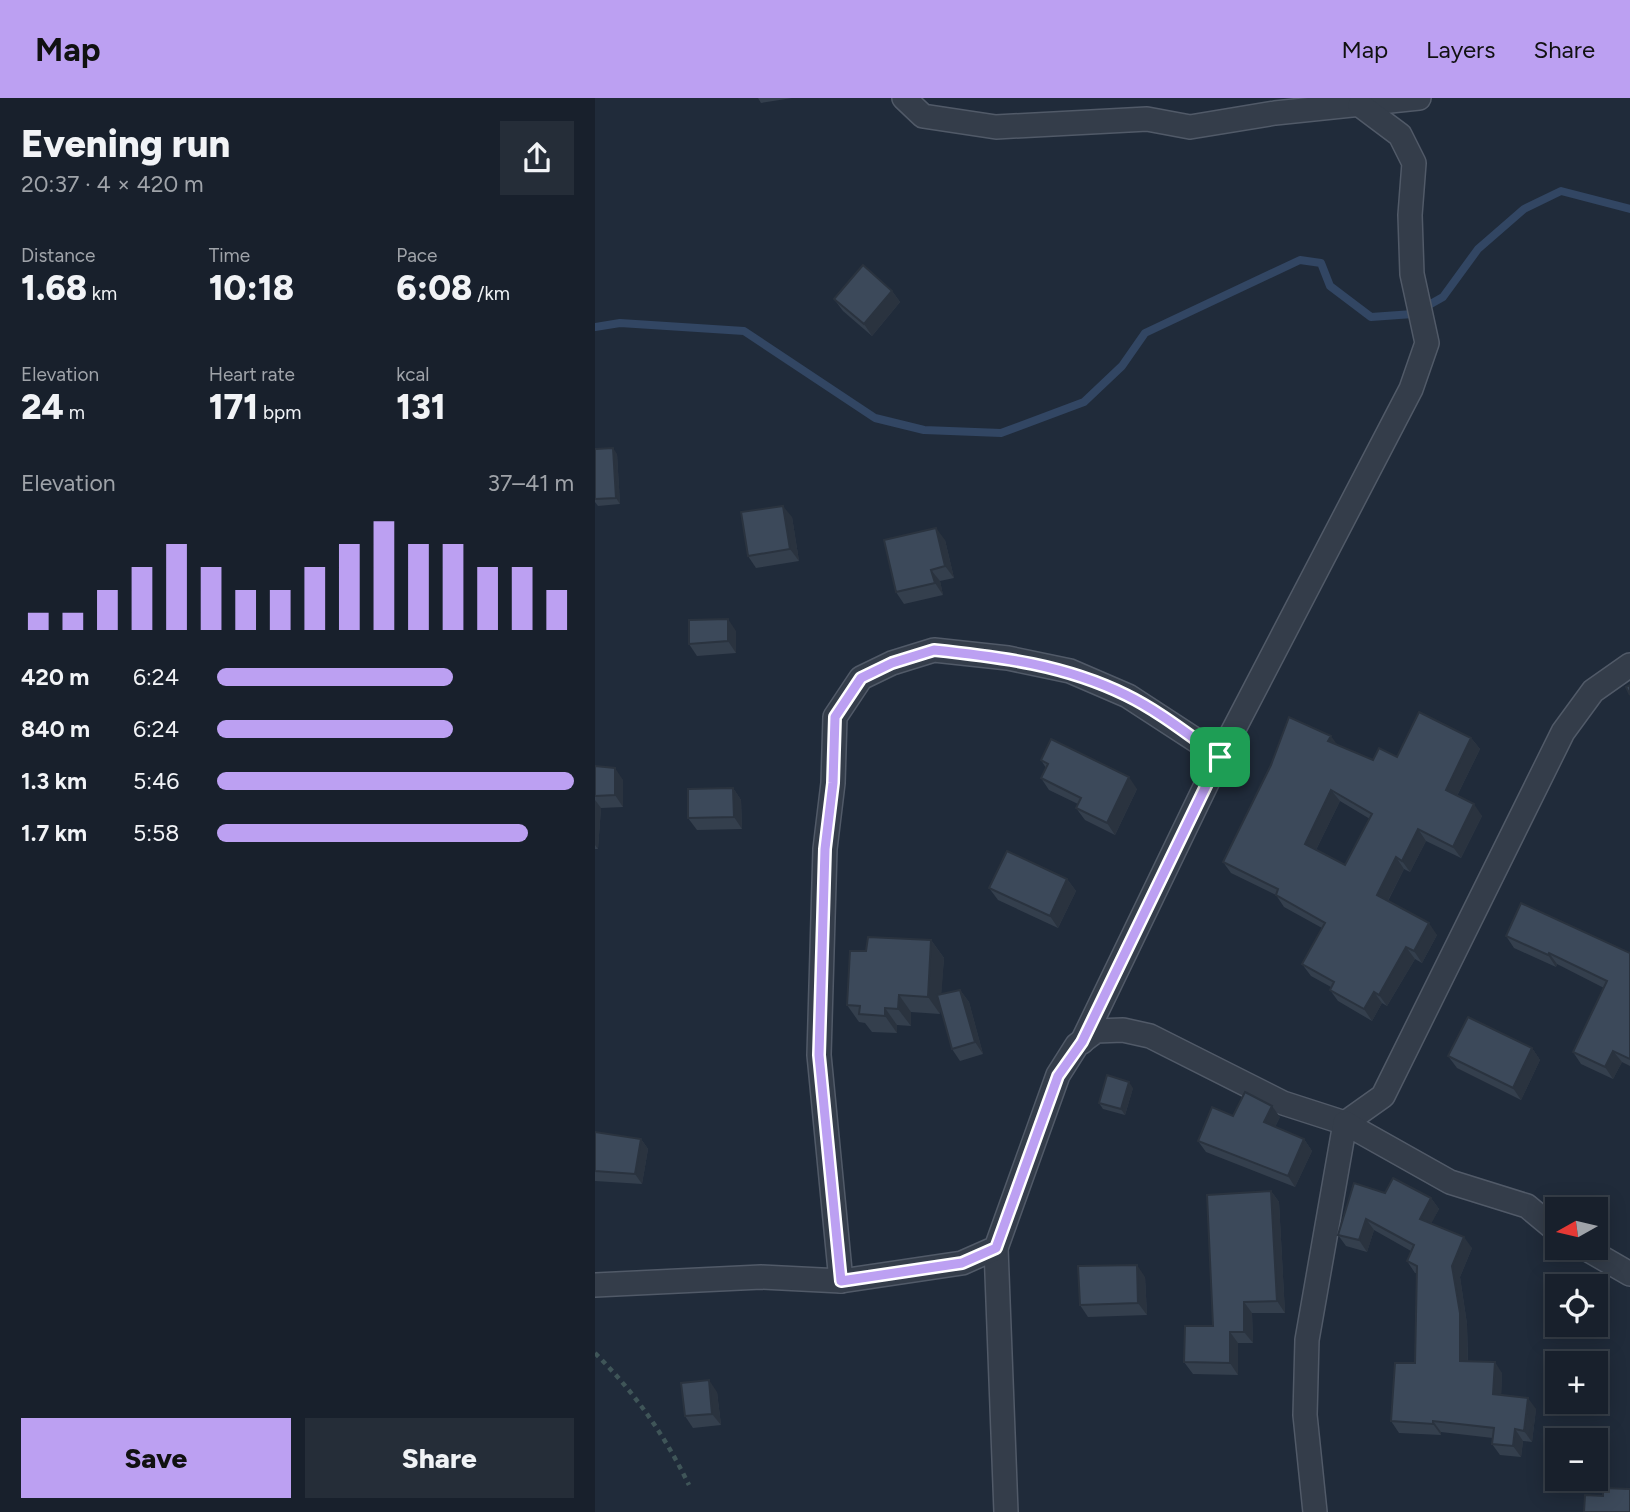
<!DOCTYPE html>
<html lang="en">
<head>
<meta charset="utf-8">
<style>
	:root { --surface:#18202c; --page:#252d38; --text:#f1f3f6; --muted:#9fa3a9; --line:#363e48; --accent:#bca0f2 }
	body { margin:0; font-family:Figtree,sans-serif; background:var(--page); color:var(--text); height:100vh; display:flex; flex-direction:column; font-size:26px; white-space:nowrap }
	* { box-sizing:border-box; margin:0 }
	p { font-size:23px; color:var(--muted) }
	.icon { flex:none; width:38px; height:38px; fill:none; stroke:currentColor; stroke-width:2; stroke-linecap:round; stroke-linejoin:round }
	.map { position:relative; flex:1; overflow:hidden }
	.sheet { display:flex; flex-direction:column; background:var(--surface); width:595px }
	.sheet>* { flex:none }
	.needle { width:46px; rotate:262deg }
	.controls { position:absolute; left:950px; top:1099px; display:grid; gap:14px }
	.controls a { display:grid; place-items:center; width:63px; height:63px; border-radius:0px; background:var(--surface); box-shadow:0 4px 18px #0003,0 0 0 2px var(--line); font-size:35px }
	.pin { position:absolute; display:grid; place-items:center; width:60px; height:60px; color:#fff; margin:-30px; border-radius:14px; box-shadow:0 4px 10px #0006 }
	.round { display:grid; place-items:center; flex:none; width:74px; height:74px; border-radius:0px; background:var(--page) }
	.headline { display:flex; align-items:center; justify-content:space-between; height:119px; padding:0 21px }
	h1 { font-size:38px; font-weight:800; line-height:52px }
	.stats { display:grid; grid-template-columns:repeat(3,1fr); gap:10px; height:119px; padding:7px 21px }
	.stats div { display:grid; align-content:center }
	.stats b { font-size:35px; font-weight:800 }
	.stats small { font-size:19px; font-weight:400 }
	.stats p { font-size:19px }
	.chart { height:196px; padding:14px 21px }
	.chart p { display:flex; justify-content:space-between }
	.chart svg { width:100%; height:126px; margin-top:7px; stroke:var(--accent); stroke-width:6 }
	.button { display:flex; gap:14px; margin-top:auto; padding:14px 21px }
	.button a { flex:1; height:80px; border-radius:0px; background:var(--accent); color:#111; font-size:28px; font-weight:800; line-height:80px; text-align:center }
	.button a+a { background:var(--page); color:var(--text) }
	ul { padding:0 21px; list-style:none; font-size:23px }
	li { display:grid; grid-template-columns:112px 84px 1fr; align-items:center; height:52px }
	li i { height:18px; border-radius:9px; background:var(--accent) }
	header { display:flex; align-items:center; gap:42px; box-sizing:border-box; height:98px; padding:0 35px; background:var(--accent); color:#111 }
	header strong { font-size:33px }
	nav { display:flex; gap:38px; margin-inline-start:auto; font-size:24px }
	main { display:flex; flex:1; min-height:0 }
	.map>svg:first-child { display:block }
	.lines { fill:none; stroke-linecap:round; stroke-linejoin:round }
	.stream { stroke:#324663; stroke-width:8 }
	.street-casing { stroke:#515a68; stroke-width:26 }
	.path { stroke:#3f5558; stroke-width:4.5; stroke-dasharray:5 5; stroke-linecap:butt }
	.street { stroke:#343d4a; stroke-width:23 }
	.wall { fill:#343f4d; fill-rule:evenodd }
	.shaded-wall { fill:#2a333f }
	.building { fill:#3c495a; stroke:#2a333f; stroke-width:2; fill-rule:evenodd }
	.route-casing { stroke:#fff; stroke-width:14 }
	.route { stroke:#bca0f2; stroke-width:9 }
</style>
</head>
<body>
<header>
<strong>Map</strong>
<nav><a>Map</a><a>Layers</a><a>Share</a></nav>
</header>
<main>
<section class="sheet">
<div class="headline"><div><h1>Evening run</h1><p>20:37 · 4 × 420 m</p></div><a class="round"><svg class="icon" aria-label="share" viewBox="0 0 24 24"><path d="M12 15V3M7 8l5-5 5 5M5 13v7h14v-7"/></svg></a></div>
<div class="stats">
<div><p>Distance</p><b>1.68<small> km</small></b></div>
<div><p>Time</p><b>10:18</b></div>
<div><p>Pace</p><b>6:08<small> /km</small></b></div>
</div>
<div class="stats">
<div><p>Elevation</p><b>24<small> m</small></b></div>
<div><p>Heart rate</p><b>171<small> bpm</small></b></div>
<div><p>kcal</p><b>131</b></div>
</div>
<div class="chart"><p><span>Elevation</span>37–41 m</p>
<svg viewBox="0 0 160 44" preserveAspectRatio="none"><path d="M5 44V38M15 44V38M25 44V30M35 44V22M45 44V14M55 44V22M65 44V30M75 44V30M85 44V22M95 44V14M105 44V6M115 44V14M125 44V14M135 44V22M145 44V22M155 44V30"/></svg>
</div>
<ul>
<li><b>420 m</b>6:24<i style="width:66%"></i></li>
<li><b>840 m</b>6:24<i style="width:66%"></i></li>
<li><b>1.3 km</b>5:46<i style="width:100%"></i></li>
<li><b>1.7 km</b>5:58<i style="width:87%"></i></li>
</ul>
<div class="button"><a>Save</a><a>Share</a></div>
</section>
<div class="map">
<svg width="1035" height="1414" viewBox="0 0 1035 1414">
	<rect width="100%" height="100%" fill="#202b3a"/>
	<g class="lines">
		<path class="stream" d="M 0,229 L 25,225 L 149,233 L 280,320 L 329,332 L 406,335 L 489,304 L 527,268 L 550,235 L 705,162 L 726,165 L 735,188 L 776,219 L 818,216 L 848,199 L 883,151 L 929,111 L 966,93 L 1035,111"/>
		<defs>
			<g id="street">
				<path d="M 309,0 L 328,18 L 401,29 L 552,21 L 595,29 L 680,15 L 824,0"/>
				<path d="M 487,944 L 625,658 L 816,291 L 832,245 L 817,176 L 815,117 L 819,65 L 805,37 L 765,7"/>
				<path d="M 401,1150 L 411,1414"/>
				<path d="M 990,1150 L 1035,1176"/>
				<path d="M 246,1183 L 224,957 L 230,751 L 238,685 L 240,619 L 266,580 L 297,565 L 339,552 L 413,560 L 475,573 L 533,598 L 625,658"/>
				<path d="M 0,1187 L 166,1179 L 246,1183 L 367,1165 L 401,1150 L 463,977 L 482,947 L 501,933 L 528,932 L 555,938 L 688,1005 L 750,1025 L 788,998 L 968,634 L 998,593 L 1035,567"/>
				<path d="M 720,1414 L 710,1317 L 712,1242 L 750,1025 L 855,1084 L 932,1108 L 962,1133"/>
			</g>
		</defs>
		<use href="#street" class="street-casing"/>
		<path class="path" d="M 0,1255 C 40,1295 69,1336 94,1387"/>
		<use href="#street" class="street"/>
	</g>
	<g class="wall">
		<path d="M 163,0 L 197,0 L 166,5 Z"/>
		<path d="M 297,193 L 305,204 L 277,238 L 248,213 L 239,201 Z"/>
		<path d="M 0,351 L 22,356 L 25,406 L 3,408 L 0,404 Z"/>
		<path d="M 197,419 L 204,463 L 161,470 L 153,458 Z"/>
		<path d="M 350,442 L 359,480 L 345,483 L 348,497 L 309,506 L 301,494 Z"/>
		<path d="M 141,533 L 141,555 L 102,558 L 94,546 Z"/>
		<path d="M 876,640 L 885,651 L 862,698 L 887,718 L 866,760 L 831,743 L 815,774 L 809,771 L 793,803 L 842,837 L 827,865 L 820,861 L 792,908 L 787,905 L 777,923 L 743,903 L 735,892 L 736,889 L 716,878 L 707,866 L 727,830 L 689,809 L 681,797 L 636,775 L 628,764 L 742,647 L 778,662 L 802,659 ZM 745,703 L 775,721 L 750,767 L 721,752 Z"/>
		<path d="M 446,662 L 542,691 L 520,737 L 490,722 L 481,710 L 483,706 L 454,692 L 446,680 L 451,670 Z"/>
		<path d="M 0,668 L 28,682 L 28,709 L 6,710 L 3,751 L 0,751 Z"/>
		<path d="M 138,690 L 146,702 L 147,731 L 102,732 L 93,720 Z"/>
		<path d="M 472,781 L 481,793 L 463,830 L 403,802 L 394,790 Z"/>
		<path d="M 911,838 L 1035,855 L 1035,968 L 1027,964 L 1018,981 L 986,966 L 978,954 L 1009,890 L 962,866 L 961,869 L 919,850 Z"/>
		<path d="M 336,842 L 349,860 L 346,896 L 365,892 L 374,904 L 388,956 L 365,963 L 357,951 L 346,910 L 345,916 L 316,914 L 316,928 L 302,927 L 302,935 L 277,934 L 270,925 L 264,924 L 252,907 L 271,853 Z"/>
		<path d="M 937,950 L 945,962 L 926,1002 L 862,970 L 853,958 Z"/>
		<path d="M 538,990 L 530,1017 L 508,1011 L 504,1005 Z"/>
		<path d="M 685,1019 L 680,1029 L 709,1041 L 717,1053 L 700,1089 L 611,1054 L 603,1043 Z"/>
		<path d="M 0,1034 L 46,1041 L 53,1051 L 47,1086 L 0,1083 Z"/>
		<path d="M 676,1093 L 684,1104 L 690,1215 L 657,1215 L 658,1245 L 643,1245 L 643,1277 L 598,1276 L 589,1264 L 618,1228 Z"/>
		<path d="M 790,1095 L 836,1100 L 844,1111 L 836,1125 L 877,1150 L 865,1179 L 872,1226 L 873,1263 L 907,1275 L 906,1297 L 941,1311 L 937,1344 L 928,1343 L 926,1359 L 905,1357 L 897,1346 L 898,1340 L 846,1334 L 846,1337 L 804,1335 L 796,1323 L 820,1265 L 822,1175 L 820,1175 L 812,1163 L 816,1153 L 779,1132 L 772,1154 L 751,1148 L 743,1137 Z"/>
		<path d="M 550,1179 L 552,1217 L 493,1219 L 485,1207 Z"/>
		<path d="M 122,1294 L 126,1327 L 98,1330 L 90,1318 Z"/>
	</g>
	<g class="shaded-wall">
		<path d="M 297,193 L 305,204 L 277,238 L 269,226 Z"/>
		<path d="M 18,350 L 22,356 L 25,406 L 21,400 Z"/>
		<path d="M 188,408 L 197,419 L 204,463 L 195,451 Z"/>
		<path d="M 341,430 L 350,442 L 359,480 L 350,468 Z"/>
		<path d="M 336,472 L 345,483 L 348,497 L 340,485 Z"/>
		<path d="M 133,521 L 141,533 L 141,555 L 133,543 Z"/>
		<path d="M 736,638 L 744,649 L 733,643 Z"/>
		<path d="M 876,640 L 885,651 L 859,704 L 851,692 Z"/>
		<path d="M 20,670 L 28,682 L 28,709 L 20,697 Z"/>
		<path d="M 534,679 L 542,691 L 520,737 L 512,725 Z"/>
		<path d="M 138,690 L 146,702 L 147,731 L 139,719 Z"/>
		<path d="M 736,692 L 745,703 L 718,758 L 710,746 Z"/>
		<path d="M 0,702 L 6,710 L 3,751 L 0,747 Z"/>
		<path d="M 879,706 L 887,718 L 866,760 L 858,749 Z"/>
		<path d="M 823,731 L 831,743 L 815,774 L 807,763 Z"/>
		<path d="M 801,759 L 809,771 L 790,808 L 782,797 Z"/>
		<path d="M 472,781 L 481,793 L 463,830 L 455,818 Z"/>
		<path d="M 834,825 L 842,837 L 827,865 L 819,853 Z"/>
		<path d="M 336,842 L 349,860 L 345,916 L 333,899 Z"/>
		<path d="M 811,849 L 820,861 L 792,908 L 784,897 Z"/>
		<path d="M 954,855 L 962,866 L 961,869 L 953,857 Z"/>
		<path d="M 365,892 L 374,904 L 388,956 L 380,944 Z"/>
		<path d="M 779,894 L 787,905 L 777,923 L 769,911 Z"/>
		<path d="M 304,897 L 316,914 L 316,928 L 303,911 Z"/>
		<path d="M 290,910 L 302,927 L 302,935 L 290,918 Z"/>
		<path d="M 937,950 L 945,962 L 926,1002 L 918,990 Z"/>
		<path d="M 1018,953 L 1027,964 L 1018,981 L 1010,969 Z"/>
		<path d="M 534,984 L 538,990 L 530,1017 L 526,1011 Z"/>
		<path d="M 677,1008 L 685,1019 L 677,1035 L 669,1024 Z"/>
		<path d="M 46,1041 L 53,1051 L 47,1086 L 40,1076 Z"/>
		<path d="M 709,1041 L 717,1053 L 700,1089 L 693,1078 Z"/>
		<path d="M 676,1093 L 684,1104 L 690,1215 L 682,1203 Z"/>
		<path d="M 836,1100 L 844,1111 L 833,1132 L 825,1121 Z"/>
		<path d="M 771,1121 L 779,1132 L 772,1154 L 764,1142 Z"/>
		<path d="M 869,1139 L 877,1150 L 865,1179 L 872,1226 L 873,1274 L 865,1263 L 857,1168 Z"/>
		<path d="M 542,1167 L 550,1179 L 552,1217 L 543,1205 Z"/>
		<path d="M 649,1204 L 657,1215 L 658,1245 L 649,1234 Z"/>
		<path d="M 635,1234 L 643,1245 L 643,1277 L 635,1265 Z"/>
		<path d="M 900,1264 L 907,1275 L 906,1307 L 898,1296 Z"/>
		<path d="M 114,1282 L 122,1294 L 126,1327 L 117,1316 Z"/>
		<path d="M 933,1300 L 941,1311 L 937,1344 L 929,1333 Z"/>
		<path d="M 838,1323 L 846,1334 L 846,1337 L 838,1326 Z"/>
		<path d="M 920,1331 L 928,1343 L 926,1359 L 918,1348 Z"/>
	</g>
	<g class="building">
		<path d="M 268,167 L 297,193 L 269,226 L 239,201 Z"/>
		<path d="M 18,350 L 21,400 L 0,401 L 0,351 Z"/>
		<path d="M 188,408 L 195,451 L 153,458 L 146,414 Z"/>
		<path d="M 341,430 L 350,468 L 336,472 L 340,485 L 301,494 L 289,442 Z"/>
		<path d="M 133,521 L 133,543 L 94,546 L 94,522 Z"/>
		<path d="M 1035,587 L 1035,597 L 1031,589 Z"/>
		<path d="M 824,614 L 876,640 L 851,692 L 879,706 L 858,749 L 823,731 L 807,763 L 801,759 L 782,797 L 834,825 L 819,853 L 811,849 L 784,897 L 779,894 L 769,911 L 735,892 L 739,884 L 707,866 L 730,825 L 681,797 L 683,791 L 628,764 L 676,667 L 694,619 L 736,638 L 733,643 L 778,662 L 784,650 L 802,659 ZM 736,692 L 777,716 L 750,767 L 710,746 Z"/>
		<path d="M 456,641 L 534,679 L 512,725 L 481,710 L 486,700 L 446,680 L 453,666 L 446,662 Z"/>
		<path d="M 0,668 L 20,670 L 20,697 L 0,698 Z"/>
		<path d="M 138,690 L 139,719 L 93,720 L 93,691 Z"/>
		<path d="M 412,753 L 472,781 L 455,818 L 394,790 Z"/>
		<path d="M 926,805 L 1035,855 L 1035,961 L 1018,953 L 1010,969 L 978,954 L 1012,883 L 954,855 L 953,857 L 911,838 Z"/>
		<path d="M 273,839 L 336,842 L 333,899 L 304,897 L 303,911 L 290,910 L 290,918 L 264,916 L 265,908 L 252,907 L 255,853 L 271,853 Z"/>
		<path d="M 365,892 L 380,944 L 357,951 L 342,897 Z"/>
		<path d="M 873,919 L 937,950 L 918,990 L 853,958 Z"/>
		<path d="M 512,977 L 534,984 L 526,1011 L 504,1005 Z"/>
		<path d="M 650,994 L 677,1008 L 669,1024 L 709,1041 L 693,1078 L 603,1043 L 617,1009 L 638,1018 Z"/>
		<path d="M 0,1034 L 46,1041 L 40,1076 L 0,1073 Z"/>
		<path d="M 798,1080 L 836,1100 L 825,1121 L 869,1139 L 857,1168 L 865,1215 L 865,1263 L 900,1264 L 898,1296 L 933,1300 L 929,1333 L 920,1331 L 918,1348 L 897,1346 L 899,1330 L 838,1323 L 838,1326 L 796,1323 L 800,1265 L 820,1265 L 822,1168 L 812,1163 L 819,1147 L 771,1121 L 764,1142 L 743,1137 L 759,1085 L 790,1095 Z"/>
		<path d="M 676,1093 L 682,1203 L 649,1204 L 649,1234 L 635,1234 L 635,1265 L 589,1264 L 590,1228 L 618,1228 L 612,1097 Z"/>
		<path d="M 542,1167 L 543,1205 L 485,1207 L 483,1168 Z"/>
		<path d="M 114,1282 L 117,1316 L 90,1318 L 86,1285 Z"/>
		<path d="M 1008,1390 L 1035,1391 L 1035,1414 L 989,1414 L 990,1397 L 1008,1398 Z"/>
	</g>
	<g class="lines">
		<defs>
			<path id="route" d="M 339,552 C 406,559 470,567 531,597 C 564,613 595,638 625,659 L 487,944 L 463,978 L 401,1150 L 367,1165 L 246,1183 L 224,957 L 230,751 L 238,685 L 240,619 L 266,580 L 297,565 Z"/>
		</defs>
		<use href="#route" class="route-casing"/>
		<use href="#route" class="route"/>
	</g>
</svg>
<div class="controls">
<a><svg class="needle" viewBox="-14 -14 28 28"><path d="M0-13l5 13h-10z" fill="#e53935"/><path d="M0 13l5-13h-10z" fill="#9fa3a9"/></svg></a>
<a><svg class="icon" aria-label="locate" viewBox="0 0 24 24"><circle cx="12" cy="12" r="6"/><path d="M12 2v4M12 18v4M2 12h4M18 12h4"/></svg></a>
<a>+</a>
<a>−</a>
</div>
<div class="pin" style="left:625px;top:659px;background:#1e9e55"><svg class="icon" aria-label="arrive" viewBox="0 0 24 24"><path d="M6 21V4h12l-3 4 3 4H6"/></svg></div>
</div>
</main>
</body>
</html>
